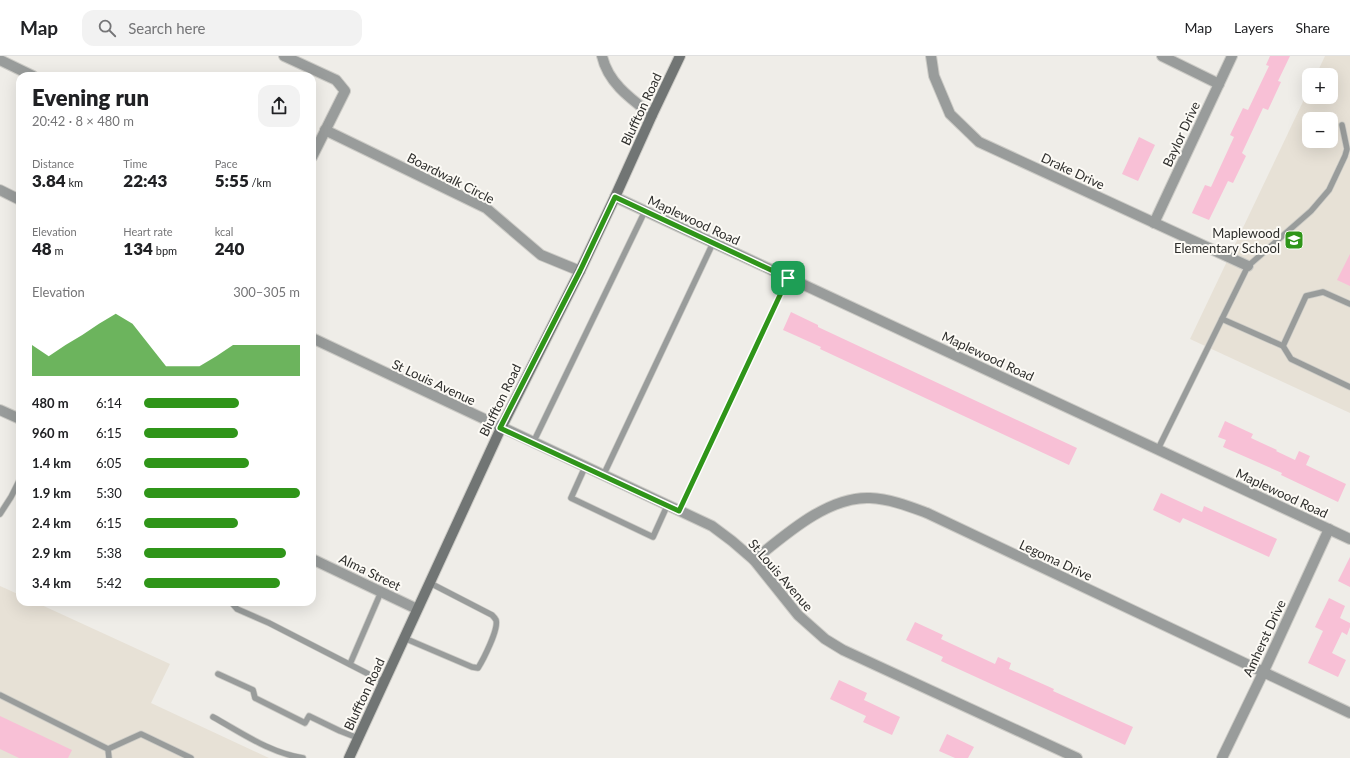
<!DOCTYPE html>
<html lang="en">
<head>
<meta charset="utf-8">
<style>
	:root { --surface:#fff; --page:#f2f2f2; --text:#202124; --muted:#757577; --line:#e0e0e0; --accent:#2f9519 }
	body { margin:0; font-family:Lato,sans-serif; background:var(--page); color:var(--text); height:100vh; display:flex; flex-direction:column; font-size:15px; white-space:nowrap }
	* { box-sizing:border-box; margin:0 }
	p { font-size:13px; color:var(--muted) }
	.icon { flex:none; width:22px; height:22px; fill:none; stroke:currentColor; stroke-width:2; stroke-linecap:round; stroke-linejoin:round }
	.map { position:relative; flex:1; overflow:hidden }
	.panel { position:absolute; left:16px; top:16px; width:300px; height:534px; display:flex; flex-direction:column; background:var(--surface); border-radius:12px; box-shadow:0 4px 16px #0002 }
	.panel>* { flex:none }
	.buttons { position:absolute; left:1302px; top:12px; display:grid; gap:8px }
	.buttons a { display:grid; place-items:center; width:36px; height:36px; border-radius:8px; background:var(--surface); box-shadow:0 4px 16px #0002; font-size:20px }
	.pin { position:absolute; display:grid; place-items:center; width:34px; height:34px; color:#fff; margin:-17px; border-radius:8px; box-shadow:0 2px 6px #0006 }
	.round { display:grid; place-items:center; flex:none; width:42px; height:42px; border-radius:12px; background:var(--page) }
	.headline { display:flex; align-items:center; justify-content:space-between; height:68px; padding:0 16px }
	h1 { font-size:22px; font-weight:800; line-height:30px }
	.stats { display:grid; grid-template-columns:repeat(3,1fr); gap:6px; height:68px; padding:4px 16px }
	.stats div { display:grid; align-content:center }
	.stats b { font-size:17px; font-weight:800 }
	.stats small { font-size:11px; font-weight:400 }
	.stats p { font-size:11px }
	.chart { height:112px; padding:8px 16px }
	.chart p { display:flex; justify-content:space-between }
	.chart svg { width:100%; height:72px; margin-top:4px; fill:var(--accent); opacity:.7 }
	ul { padding:0 16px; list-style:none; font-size:13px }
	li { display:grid; grid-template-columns:64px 48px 1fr; align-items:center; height:30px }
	li i { height:10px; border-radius:5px; background:var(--accent) }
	header { display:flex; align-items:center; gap:24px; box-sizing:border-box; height:56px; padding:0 20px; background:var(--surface); border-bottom:1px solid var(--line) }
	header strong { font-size:19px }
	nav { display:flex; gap:22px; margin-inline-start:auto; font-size:14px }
	.search { width:280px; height:36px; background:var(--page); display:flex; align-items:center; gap:10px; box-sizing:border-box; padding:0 14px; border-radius:12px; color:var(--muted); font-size:15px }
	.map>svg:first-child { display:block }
	.built { fill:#e7e1d6; fill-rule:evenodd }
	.building { fill:#f8c0d6 }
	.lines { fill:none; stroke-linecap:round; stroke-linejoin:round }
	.lane-casing { stroke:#cccbc6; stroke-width:7 }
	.street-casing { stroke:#cccbc6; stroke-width:12 }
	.secondary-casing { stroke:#cccbc6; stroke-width:12 }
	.lane { stroke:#999c9b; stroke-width:5.5 }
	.street { stroke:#999c9b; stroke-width:10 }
	.secondary { stroke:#717574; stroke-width:10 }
	.route-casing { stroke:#fff; stroke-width:8 }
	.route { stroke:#2f9519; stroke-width:5 }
	.labels { text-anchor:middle; stroke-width:4; stroke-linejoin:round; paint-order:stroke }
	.street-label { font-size:13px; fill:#2e2e2c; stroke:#fcfaf5 }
	.poi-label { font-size:13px; fill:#2e2e2c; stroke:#fcfaf5; text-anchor:end }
</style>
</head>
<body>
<header>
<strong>Map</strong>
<div class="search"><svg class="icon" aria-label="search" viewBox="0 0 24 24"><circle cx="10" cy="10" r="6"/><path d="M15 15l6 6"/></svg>Search here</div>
<nav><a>Map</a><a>Layers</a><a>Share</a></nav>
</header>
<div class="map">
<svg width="1350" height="702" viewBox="0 0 1350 702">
	<rect width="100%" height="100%" fill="#efede8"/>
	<g class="built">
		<path d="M 1325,0 L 1350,0 L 1350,357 L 1190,283 L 1309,33 L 1309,41 L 1331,41 L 1331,19 L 1316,19 ZM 1309,63 L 1331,63 L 1331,85 L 1309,85 Z"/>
		<path d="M 0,530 L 20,539 L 20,546 L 35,546 L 170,608 L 151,647 L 269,702 L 0,702 Z"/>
	</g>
	<g class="building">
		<path d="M 1270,0 L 1290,0 L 1278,25 L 1281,26 L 1268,54 L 1263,52 L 1242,97 L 1246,100 L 1233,127 L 1228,125 L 1209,164 L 1192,157 L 1205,129 L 1211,131 L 1234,81 L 1230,79 L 1243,52 L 1248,54 L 1269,10 L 1266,9 Z"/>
		<path d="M 1139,81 L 1155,89 L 1138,125 L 1122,118 Z"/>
		<path d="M 1350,198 L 1350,230 L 1337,224 Z"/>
		<path d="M 791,256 L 818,269 L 818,271 L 1077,392 L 1069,409 L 820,293 L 821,291 L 783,274 Z"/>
		<path d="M 1225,365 L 1253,378 L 1251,382 L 1277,394 L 1276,395 L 1295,404 L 1299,395 L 1310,400 L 1306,409 L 1346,428 L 1338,446 L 1281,419 L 1282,417 L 1223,391 L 1226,384 L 1218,381 Z"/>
		<path d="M 1161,437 L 1202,456 L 1204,450 L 1277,483 L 1269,501 L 1183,462 L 1180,467 L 1153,454 Z"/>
		<path d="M 1350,501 L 1350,531 L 1338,525 Z"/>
		<path d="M 1329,542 L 1345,550 L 1340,562 L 1350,567 L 1350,571 L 1347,579 L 1342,576 L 1332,597 L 1346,604 L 1338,621 L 1308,607 L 1323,575 L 1315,571 Z"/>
		<path d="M 915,566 L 943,579 L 941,583 L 995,608 L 998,601 L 1011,607 L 1009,613 L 1054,633 L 1053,635 L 1133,671 L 1125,689 L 941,605 L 943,601 L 906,584 Z"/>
		<path d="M 839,624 L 867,637 L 864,644 L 900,661 L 892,679 L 863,666 L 866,660 L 830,643 Z"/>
		<path d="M 0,660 L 72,694 L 68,702 L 19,702 L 0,693 Z"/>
		<path d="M 947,678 L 974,691 L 968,702 L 955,702 L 939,695 Z"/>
	</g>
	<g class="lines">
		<defs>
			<g id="lane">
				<path d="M 1222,263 L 1283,290 L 1291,303 L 1350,331"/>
				<path d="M 1283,290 L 1306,240 L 1323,236 L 1350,248"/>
				<path d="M 533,387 L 645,155"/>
				<path d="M 1158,393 L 1248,210 L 1311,155 L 1329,134 L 1345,100 L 1347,93 L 1342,69"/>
				<path d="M 585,411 L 571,442 L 653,481 L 667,450"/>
				<path d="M 603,420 L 713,187"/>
				<path d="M 679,455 L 788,222"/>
				<path d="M 0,458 L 11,441 L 20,423"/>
				<path d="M 231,546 L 237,553 L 269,567 L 384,626"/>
				<path d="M 404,582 L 472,611 L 478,612 C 483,604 499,573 496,564 C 495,562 494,561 492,559 L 430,527"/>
				<path d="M 350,608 L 381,536"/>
				<path d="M 218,618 L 253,634 L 255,642 L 305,667 L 309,660 L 340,675 L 358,682"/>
				<path d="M 0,639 L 108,693 L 109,702"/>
				<path d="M 213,661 C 242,677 270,697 303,702"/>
				<path d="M 108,693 L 141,678 L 191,702"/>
			</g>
			<g id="street">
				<path d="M 284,0 L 336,24 L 345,35 L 312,101"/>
				<path d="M 602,0 C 608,27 631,43 652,59"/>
				<path d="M 931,0 L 934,20 L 950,58 L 979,86 L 1248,210"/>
				<path d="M 1162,0 L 1219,28"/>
				<path d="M 0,4 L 33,20"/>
				<path d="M 325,74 L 486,152 L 541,199 L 580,215"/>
				<path d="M 0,134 L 20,144"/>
				<path d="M 615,141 L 1350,483"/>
				<path d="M 1154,167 L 1232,0"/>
				<path d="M 312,282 L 712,470 L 732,485 L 754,504 L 798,559 L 825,583 L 843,594 L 1077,702"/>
				<path d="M 0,354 L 20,363"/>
				<path d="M 312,503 L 417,553"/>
				<path d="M 754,504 C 785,479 828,440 870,442 C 890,443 908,450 927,457 L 1350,657"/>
				<path d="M 1222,702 L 1263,617 L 1329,473"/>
			</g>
			<path id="secondary" d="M 349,702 L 501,372 L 580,215 L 615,141 L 652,59 L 680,0"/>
		</defs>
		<use href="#lane" class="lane-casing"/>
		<use href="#street" class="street-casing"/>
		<use href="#secondary" class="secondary-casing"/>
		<use href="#lane" class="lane"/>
		<use href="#street" class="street"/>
		<use href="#secondary" class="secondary"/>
	</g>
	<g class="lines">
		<defs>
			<path id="route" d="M 615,141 L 788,222 L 679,455 L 500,372 L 580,215 Z"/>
		</defs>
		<use href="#route" class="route-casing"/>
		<use href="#route" class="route"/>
	</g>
	<defs>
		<symbol id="school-square" viewBox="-11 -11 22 22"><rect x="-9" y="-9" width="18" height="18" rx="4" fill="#2f9519" stroke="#fcfaf5"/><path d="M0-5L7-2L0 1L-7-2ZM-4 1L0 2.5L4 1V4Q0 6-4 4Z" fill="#fff"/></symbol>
	</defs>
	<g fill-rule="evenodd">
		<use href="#school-square" x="1283" y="173" width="22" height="22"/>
	</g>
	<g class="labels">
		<g class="street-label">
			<text transform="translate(641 53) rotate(-65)" y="5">Bluffton Road</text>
			<text transform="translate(1181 78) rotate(-65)" y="5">Baylor Drive</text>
			<text transform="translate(1073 115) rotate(25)" y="5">Drake Drive</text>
			<text transform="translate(451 122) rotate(27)" y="5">Boardwalk Circle</text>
			<text transform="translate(694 164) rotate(25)" y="5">Maplewood Road</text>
			<text transform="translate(988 300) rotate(25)" y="5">Maplewood Road</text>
			<text transform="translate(434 326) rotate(25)" y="5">St Louis Avenue</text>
			<text transform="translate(500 344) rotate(-64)" y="5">Bluffton Road</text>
			<text transform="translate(1282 437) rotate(25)" y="5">Maplewood Road</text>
			<text transform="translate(1056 504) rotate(25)" y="5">Legoma Drive</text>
			<text transform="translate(370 516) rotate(26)" y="5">Alma Street</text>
			<text transform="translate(781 519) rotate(49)" y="5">St Louis Avenue</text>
			<text transform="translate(1264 582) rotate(-65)" y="5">Amherst Drive</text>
			<text transform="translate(364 638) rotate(-65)" y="5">Bluffton Road</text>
		</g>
		<g class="poi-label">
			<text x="1280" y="182">Maplewood<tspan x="1280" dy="15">Elementary School</tspan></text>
		</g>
	</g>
</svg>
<div class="buttons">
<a>+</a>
<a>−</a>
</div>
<div class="pin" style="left:788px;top:222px;background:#1e9e55"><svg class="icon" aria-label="arrive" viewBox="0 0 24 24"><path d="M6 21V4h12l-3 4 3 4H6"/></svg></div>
<section class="panel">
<div class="headline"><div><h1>Evening run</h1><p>20:42 · 8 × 480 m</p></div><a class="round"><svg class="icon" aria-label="share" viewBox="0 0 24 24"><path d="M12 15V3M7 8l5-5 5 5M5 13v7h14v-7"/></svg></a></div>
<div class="stats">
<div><p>Distance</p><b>3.84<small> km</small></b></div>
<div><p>Time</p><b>22:43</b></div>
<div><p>Pace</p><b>5:55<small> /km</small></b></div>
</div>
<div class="stats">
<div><p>Elevation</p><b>48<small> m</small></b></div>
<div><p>Heart rate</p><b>134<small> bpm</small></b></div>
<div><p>kcal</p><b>240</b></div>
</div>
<div class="chart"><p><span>Elevation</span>300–305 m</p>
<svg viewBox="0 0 160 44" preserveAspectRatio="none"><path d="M0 44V25L10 32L20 25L30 19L40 12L50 6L60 12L70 25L80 38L90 38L100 38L110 32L120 25L130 25L140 25L150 25L160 25V44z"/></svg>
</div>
<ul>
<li><b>480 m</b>6:14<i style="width:61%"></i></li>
<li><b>960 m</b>6:15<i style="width:60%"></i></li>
<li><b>1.4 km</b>6:05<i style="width:67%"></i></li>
<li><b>1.9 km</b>5:30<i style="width:100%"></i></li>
<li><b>2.4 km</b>6:15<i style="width:60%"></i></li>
<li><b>2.9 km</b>5:38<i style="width:91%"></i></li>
<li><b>3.4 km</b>5:42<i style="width:87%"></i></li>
</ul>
</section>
</div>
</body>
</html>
